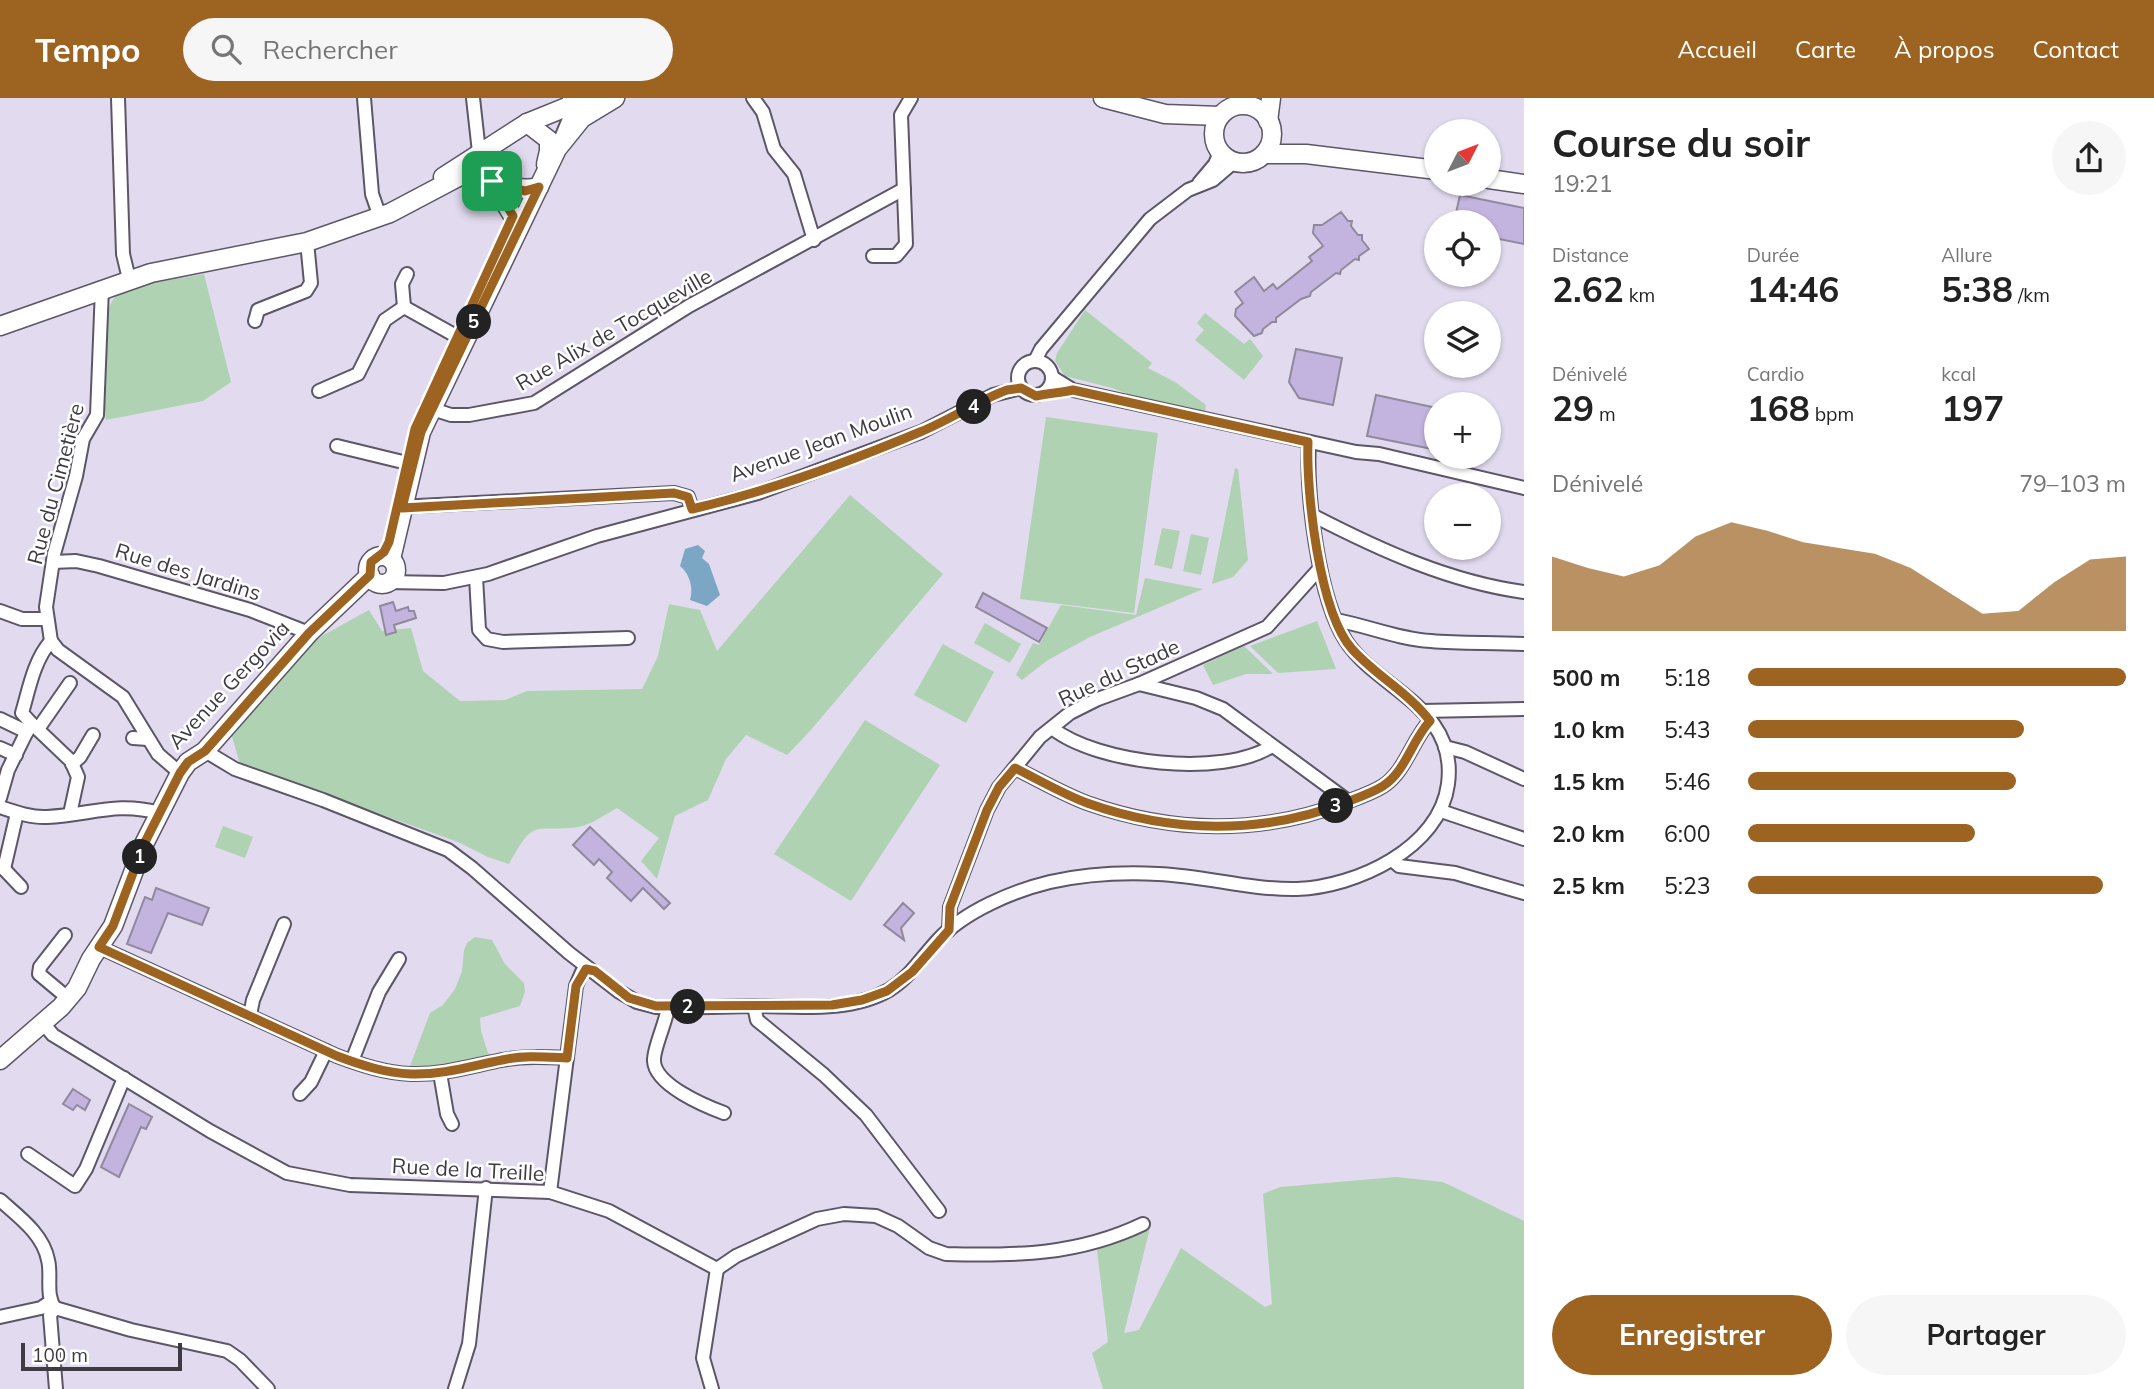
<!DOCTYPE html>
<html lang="fr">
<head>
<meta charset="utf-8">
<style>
	:root { --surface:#fff; --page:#f6f6f6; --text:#222; --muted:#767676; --accent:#9c6321 }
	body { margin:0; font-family:Mulish,sans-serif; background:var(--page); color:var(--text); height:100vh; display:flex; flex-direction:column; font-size:26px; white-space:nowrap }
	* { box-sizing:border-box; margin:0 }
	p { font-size:23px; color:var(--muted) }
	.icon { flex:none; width:38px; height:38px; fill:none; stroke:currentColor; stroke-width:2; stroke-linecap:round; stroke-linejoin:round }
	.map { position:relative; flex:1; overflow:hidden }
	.details { display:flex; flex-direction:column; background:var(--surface); width:630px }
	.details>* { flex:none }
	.needle { width:46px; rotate:48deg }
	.buttons { position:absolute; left:1424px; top:21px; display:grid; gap:14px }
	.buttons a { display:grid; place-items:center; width:77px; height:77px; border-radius:50%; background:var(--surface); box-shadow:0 2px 5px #0004; font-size:35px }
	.scale { position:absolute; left:21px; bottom:18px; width:161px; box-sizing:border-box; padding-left:7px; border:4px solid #3d3a42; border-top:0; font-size:19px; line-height:24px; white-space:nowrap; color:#3d3a42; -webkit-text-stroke:5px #fff; paint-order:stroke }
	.pin { position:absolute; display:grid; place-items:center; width:60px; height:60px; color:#fff; margin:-30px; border-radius:14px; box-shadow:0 4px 10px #0006 }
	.km { position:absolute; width:35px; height:35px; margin:-18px; border-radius:50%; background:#222; color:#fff; font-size:19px; line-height:35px; text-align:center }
	.round { display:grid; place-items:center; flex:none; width:74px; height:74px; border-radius:37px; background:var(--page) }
	.headline { display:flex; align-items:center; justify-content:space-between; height:119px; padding:0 28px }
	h1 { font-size:38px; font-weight:700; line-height:52px }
	.figures { display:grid; grid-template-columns:repeat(3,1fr); gap:10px; height:119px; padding:7px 28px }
	.figures div { display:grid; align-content:center }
	.figures b { font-size:35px; font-weight:700 }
	.figures small { font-size:19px; font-weight:400 }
	.figures p { font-size:19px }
	.chart { height:196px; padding:14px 28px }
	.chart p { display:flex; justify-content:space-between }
	.chart svg { width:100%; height:126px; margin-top:7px; fill:var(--accent); opacity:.7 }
	.primary-button { display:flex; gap:14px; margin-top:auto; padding:14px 28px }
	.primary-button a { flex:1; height:80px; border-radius:42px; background:var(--accent); color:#fff; font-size:28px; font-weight:700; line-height:80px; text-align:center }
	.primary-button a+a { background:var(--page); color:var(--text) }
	ul { padding:0 28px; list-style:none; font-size:23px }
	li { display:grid; grid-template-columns:112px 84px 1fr; align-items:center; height:52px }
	li i { height:18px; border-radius:9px; background:var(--accent) }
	header { display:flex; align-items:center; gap:42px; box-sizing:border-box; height:98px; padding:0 35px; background:var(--accent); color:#fff }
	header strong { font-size:33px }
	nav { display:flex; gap:38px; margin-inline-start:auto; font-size:24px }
	.search { width:490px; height:63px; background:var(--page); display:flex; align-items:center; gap:18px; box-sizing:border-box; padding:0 24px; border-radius:38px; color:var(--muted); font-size:26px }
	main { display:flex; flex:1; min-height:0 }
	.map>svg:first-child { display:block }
	.green { fill:#afd2b2 }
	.water { fill:#7ba7c4 }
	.building { fill:#c3b3df; stroke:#90899c; stroke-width:2 }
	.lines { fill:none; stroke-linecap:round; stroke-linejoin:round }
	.street-casing { stroke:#5c5667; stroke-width:16 }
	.secondary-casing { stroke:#5c5667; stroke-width:21 }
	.street { stroke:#fff; stroke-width:12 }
	.secondary { stroke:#fff; stroke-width:18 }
	.route-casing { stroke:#fff; stroke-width:14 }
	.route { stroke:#9c6321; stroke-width:9 }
	.labels { text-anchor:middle; stroke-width:5; stroke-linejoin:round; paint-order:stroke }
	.street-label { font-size:21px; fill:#3d3a42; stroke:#fff }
</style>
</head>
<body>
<header>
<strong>Tempo</strong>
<div class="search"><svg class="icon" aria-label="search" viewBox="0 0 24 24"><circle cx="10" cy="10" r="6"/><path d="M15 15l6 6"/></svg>Rechercher</div>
<nav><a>Accueil</a><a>Carte</a><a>À propos</a><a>Contact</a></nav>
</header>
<main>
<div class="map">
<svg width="1524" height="1291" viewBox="0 0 1524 1291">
	<rect width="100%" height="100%" fill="#e2dbef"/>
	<g class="green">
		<path d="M 204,176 L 231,284 L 203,303 L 106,322 C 104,293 95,213 119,195 C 132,186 185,180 204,176 Z"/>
		<path d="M 1085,212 L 1152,265 L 1148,270 L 1175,284 L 1206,307 L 1205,314 L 1135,299 L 1112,290 L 1065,278 L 1055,263 L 1057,255 Z"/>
		<path d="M 1205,215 L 1244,246 L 1250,241 L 1263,258 L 1244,282 L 1195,242 L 1204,232 L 1197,225 Z"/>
		<path d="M 1046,319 L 1158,335 L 1134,515 L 1020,501 Z"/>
		<path d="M 1235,370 L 1238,371 L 1248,462 L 1233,479 L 1212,486 Z"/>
		<path d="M 850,397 L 943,476 L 810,633 L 787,657 L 746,637 L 726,661 L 708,702 L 675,718 L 657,781 L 641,763 L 659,740 L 617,710 C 606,716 591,727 578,729 C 533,735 535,718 509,766 L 488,759 L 458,744 L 240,666 L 231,635 L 300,554 L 322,538 L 369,512 L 382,533 L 411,530 L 423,573 L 460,603 L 505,602 L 527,593 L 642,591 L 658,558 L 669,506 L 700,512 L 717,553 Z"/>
		<path d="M 1162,430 L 1180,433 L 1172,471 L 1154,467 Z"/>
		<path d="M 1191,436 L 1209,440 L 1201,477 L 1183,473 Z"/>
		<path d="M 1145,480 L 1203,491 L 1090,539 L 1048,562 L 1022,582 L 1016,577 L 1033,545 L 1039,547 L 1061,507 L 1136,517 Z"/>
		<path d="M 1317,523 L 1336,571 L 1278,575 L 1250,548 Z"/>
		<path d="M 985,525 L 1021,546 L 1010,565 L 974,545 Z"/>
		<path d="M 943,546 L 994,574 L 966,625 L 914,597 Z"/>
		<path d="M 1244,548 L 1273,576 L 1246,576 L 1213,587 L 1203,567 Z"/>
		<path d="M 865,622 L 940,667 L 851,803 L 774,756 Z"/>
		<path d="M 223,728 L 253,739 L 245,760 L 215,749 Z"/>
		<path d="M 475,839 L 492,842 L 505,866 L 524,885 L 525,894 L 520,908 L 480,920 L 481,933 L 488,955 L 493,958 L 441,968 L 410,968 L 430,915 L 443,907 L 455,891 L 462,873 L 464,852 L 467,845 Z"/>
		<path d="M 1396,1079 L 1443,1084 L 1524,1123 L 1524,1291 L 1103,1291 L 1092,1255 L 1108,1244 L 1097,1152 L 1150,1130 L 1124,1235 L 1139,1232 L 1181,1150 L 1265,1209 L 1272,1206 L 1263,1096 L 1280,1089 Z"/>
	</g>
	<path class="water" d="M 698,447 L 705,453 L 702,460 L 709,466 L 720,497 L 707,508 L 690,502 C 694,490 689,475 680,468 L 685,451 Z"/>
	<g class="building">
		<path d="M 1460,97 L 1524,110 L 1524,146 L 1489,139 L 1489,124 L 1454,124 Z"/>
		<path d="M 1341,114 L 1348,123 L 1352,123 L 1351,128 L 1358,137 L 1362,137 L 1362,142 L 1369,151 L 1359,158 L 1359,162 L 1355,161 L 1341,172 L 1340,176 L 1336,175 L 1311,194 L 1310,198 L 1301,201 L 1276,220 L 1276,224 L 1272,224 L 1263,231 L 1262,235 L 1254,238 L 1235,218 L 1236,211 L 1243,205 L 1235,194 L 1254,179 L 1264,193 L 1273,186 L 1277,191 L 1312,163 L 1309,159 L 1323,148 L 1313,135 L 1314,127 L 1322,127 Z"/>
		<path d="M 1296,251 L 1342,260 L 1333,307 L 1299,300 L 1289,284 Z"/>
		<path d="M 1376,297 L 1437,310 L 1432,351 L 1367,338 Z"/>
		<path d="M 983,495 L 1047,530 L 1039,544 L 976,509 Z"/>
		<path d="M 393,504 L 396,513 L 408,509 L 409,513 L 414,513 L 416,520 L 394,527 L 396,534 L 386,537 L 380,508 Z"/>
		<path d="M 590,729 L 670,805 L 664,811 L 643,790 L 631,803 L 607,780 L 612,774 L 599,761 L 594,767 L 573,747 Z"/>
		<path d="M 156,790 L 209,810 L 202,827 L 168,815 L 151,855 L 127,846 L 145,799 L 152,802 Z"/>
		<path d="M 903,805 L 914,815 L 901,830 L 904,842 L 884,827 Z"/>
		<path d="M 73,991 L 90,1002 L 85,1012 L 77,1007 L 73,1012 L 63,1006 Z"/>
		<path d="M 129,1006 L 152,1019 L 146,1031 L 141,1029 L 119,1079 L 101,1069 Z"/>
	</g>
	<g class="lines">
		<defs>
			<g id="street">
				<path d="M 118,0 L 123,156 L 129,181"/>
				<path d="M 364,0 L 372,96 L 380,119"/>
				<path d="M 473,0 L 479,54 L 492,83"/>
				<path d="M 753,0 L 763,14 L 774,51 L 794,76 L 814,142"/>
				<path d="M 561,40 L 571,16 L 569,0"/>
				<path d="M 1199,85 L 1215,66 L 1220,54"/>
				<path d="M 873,158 L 896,158 L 906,146 L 901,17 L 911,0"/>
				<path d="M 102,190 L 97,317 L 83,341 L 76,378 L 54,456 L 46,509 L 51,543 L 58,552 L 123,599 L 158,656 L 180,675"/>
				<path d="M 404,209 L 402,186 L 407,176"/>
				<path d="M 255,223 L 258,212 L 306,193 L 311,185 L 307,144"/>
				<path d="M 1035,263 L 1041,251 L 1150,121 L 1188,92 L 1213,82 L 1234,64"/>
				<circle cx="1035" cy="280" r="17"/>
				<path d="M 1052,279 L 1073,292 L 1356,354 L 1379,356 L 1524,390"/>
				<path d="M 319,293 L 358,276 L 385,222 L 404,209 L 465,243"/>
				<path d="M 426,309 L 451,317 L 469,317 L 534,305 L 689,208 L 904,91"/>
				<path d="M 337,348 L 407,365"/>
				<path d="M 399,409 L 674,395 L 688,399 L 692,411"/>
				<path d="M 1314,418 C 1380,452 1450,484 1524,494"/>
				<path d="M 53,464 L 76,463 L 99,468 L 250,512 L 309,535"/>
				<path d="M 476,479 L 479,532 L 487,541 L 503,544 L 628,540"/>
				<path d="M 387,484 L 444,485 L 488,476 L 597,438 L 758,395 L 921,334 L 993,297 L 1021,290"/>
				<path d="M 0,513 L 22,521 L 46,521"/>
				<path d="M 1336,522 C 1368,528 1398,541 1431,543 C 1462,546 1493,544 1524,546"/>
				<path d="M 1139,586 L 1196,600 L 1223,611 L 1348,703"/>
				<path d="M 1422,613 L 1524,611"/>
				<path d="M 0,621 L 27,634"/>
				<path d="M 31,625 L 71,663 L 78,679 L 70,716"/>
				<path d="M 1052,630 C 1097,666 1223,680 1272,648"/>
				<path d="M 38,631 L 70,585"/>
				<path d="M 133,640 L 148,641"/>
				<path d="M 1445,649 L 1465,654 L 1524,681"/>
				<path d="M 0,650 L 16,657"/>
				<path d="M 205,653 L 235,671 L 323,702 L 448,752 L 472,770 L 569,855 L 618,893 L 637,904 L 656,909 C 688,910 720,909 752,908 C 796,908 850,915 889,892 C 910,879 922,859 938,842 C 965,813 1013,793 1050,784 C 1086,776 1121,774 1158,776 C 1205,778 1250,792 1297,791 C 1356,789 1440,750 1448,686 C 1458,609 1378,592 1346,543 C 1318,500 1306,395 1309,344"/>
				<path d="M 72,666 L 80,659 L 93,637"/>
				<path d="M 1015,670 C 1039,682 1063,696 1087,705 C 1172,735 1260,737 1344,705 C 1357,700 1372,695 1383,688 C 1406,673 1412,642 1430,623"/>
				<path d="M 0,700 L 8,672 L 31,625 L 22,615 C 29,591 34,562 51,543"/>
				<path d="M 0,709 C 15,714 32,720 47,719 C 91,717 115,703 160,715"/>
				<path d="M 1441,713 L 1524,741"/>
				<path d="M 1392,762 L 1399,768 L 1455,775 L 1524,795"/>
				<path d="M 4,771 L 17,715"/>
				<path d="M 4,771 L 21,789"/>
				<path d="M 949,832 L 950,809 L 987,712 L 999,689 L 1040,639 L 1070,615 L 1098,601 L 1139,586 L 1267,529 L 1320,470"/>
				<path d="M 65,837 L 40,869 L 39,876 L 69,901"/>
				<path d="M 99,849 L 337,958 C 361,967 385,975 411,976 C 443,977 471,968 502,962 C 523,958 545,959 567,960"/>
				<path d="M 754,908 L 757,922 L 824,977 L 866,1017 L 939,1113"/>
				<path d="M 668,909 C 666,925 653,951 654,963 C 655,987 705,1008 724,1015"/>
				<path d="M 250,917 L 253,902 L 284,826"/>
				<path d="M 42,924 L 53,937 L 210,1033 L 287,1075 L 350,1087 L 550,1094 L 609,1113 L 717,1171 L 736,1158 L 817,1121 L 844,1116 L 876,1118 L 898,1128 L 929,1150 L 946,1156 C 1017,1158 1078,1157 1143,1126"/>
				<path d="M 352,963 L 379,894 L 399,861"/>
				<path d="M 440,975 L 447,1016 L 452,1026"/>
				<path d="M 300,996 L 311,984 L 326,953"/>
				<path d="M 28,1056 L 75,1088 L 86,1071 L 124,980"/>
				<path d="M 550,1094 L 576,888 L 582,874 L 589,871"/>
				<path d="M 0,1102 C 19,1119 43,1136 48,1162 C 52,1177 45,1197 55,1210 L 131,1232 L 227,1253 L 240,1262 L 268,1291"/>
				<path d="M 55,1210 L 50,1217 L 56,1291"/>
				<path d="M 0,1219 L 41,1210 L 50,1204"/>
				<path d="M 455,1291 L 469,1246 L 486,1090"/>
				<path d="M 712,1291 L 703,1260 L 717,1171"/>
			</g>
			<g id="secondary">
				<path d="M 1103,0 L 1165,16 L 1220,18"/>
				<circle cx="1243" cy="36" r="29"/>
				<path d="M 1268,23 L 1271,0"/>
				<path d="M 527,25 L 549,42 L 549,53 L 546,66"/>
				<path d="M 1264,56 L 1306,56 L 1437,72"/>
				<path d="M 443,79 L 527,25 L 589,0"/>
				<path d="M 1489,81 L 1524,86"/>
				<path d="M 492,83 L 513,118"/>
				<path d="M 0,228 L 151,175 L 307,144 L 390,115 L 462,77 C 489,77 511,96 539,89"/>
				<circle cx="382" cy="472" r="14"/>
				<path d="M 391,461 L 421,334 L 557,51 L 582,20 L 615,0"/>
				<path d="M 0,962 L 61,909 L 77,890 L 91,861 L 113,828 L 144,746 L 180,675 L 188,664 L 205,653 L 309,535 L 370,477"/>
			</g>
		</defs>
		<use href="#street" class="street-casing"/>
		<use href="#secondary" class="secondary-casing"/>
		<use href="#street" class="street"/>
		<use href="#secondary" class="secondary"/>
	</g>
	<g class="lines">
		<defs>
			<path id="route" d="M 492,83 L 525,93 L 539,89 L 421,334 L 402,410 L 674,395 L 688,399 L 692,411 C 770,393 846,365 920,334 C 950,322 977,303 1007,292 L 1021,290 L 1036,298 C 1049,295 1060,295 1073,292 L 1308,344 C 1306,393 1319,514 1352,551 C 1375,577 1408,594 1430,623 C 1412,642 1406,673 1383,688 C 1372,695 1357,700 1344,705 C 1260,737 1171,735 1087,705 C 1063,696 1039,682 1015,670 L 999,689 L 987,712 L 950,809 L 949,832 L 912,874 L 887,893 L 862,902 L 832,907 L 656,908 L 629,900 L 595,873 L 586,871 L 576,888 L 567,960 C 545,959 523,957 502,962 C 471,968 443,977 411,976 C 385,975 361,967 337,958 L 99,849 L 113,828 L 144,746 L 180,675 L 188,664 L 205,653 L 309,535 L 370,477 L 371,464 L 384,454 L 389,444 L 415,331 L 513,118 Z"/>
		</defs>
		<use href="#route" class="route-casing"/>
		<use href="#route" class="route"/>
	</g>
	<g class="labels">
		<g class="street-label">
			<text transform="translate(614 232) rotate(-30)" y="7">Rue Alix de Tocqueville</text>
			<text transform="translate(821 345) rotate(-20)" y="7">Avenue Jean Moulin</text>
			<text transform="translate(56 386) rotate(-75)" y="7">Rue du Cimetière</text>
			<text transform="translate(188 474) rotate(17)" y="7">Rue des Jardins</text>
			<text transform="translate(1119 575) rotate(-25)" y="7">Rue du Stade</text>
			<text transform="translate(229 587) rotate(-47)" y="7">Avenue Gergovia</text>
			<text transform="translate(468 1072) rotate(3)" y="7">Rue de la Treille</text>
		</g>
	</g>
</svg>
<div class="buttons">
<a><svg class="needle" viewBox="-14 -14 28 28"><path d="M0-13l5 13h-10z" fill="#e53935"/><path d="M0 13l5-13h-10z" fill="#767676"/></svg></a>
<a><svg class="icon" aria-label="locate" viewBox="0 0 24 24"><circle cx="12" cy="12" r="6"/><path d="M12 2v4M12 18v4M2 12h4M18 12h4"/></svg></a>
<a><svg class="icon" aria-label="layers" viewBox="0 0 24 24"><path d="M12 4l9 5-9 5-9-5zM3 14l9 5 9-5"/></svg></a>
<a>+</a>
<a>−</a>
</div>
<div class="scale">100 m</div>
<div class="pin" style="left:492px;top:83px;background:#1e9e55"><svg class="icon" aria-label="arrive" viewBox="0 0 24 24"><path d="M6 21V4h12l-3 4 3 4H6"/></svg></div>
<b class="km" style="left:140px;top:759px">1</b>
<b class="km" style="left:688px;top:909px">2</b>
<b class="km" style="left:1336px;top:708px">3</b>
<b class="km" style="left:974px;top:309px">4</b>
<b class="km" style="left:474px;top:224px">5</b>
</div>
<section class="details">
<div class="headline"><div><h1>Course du soir</h1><p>19:21</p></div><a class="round"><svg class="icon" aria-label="share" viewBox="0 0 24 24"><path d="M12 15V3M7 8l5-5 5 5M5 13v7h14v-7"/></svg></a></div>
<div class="figures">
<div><p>Distance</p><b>2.62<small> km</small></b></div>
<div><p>Durée</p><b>14:46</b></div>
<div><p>Allure</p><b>5:38<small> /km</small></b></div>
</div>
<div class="figures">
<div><p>Dénivelé</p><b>29<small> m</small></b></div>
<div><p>Cardio</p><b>168<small> bpm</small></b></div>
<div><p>kcal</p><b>197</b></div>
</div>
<div class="chart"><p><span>Dénivelé</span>79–103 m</p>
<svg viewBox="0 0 160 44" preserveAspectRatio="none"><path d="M0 44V18L10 22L20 25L30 21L40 11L50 6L60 9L70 13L80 15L90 17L100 22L110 30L120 38L130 37L140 27L150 19L160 18V44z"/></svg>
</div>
<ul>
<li><b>500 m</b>5:18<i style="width:100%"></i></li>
<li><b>1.0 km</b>5:43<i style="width:73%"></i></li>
<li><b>1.5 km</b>5:46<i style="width:71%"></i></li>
<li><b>2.0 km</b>6:00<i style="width:60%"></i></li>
<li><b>2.5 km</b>5:23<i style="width:94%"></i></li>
</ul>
<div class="primary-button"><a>Enregistrer</a><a>Partager</a></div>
</section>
</main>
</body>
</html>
